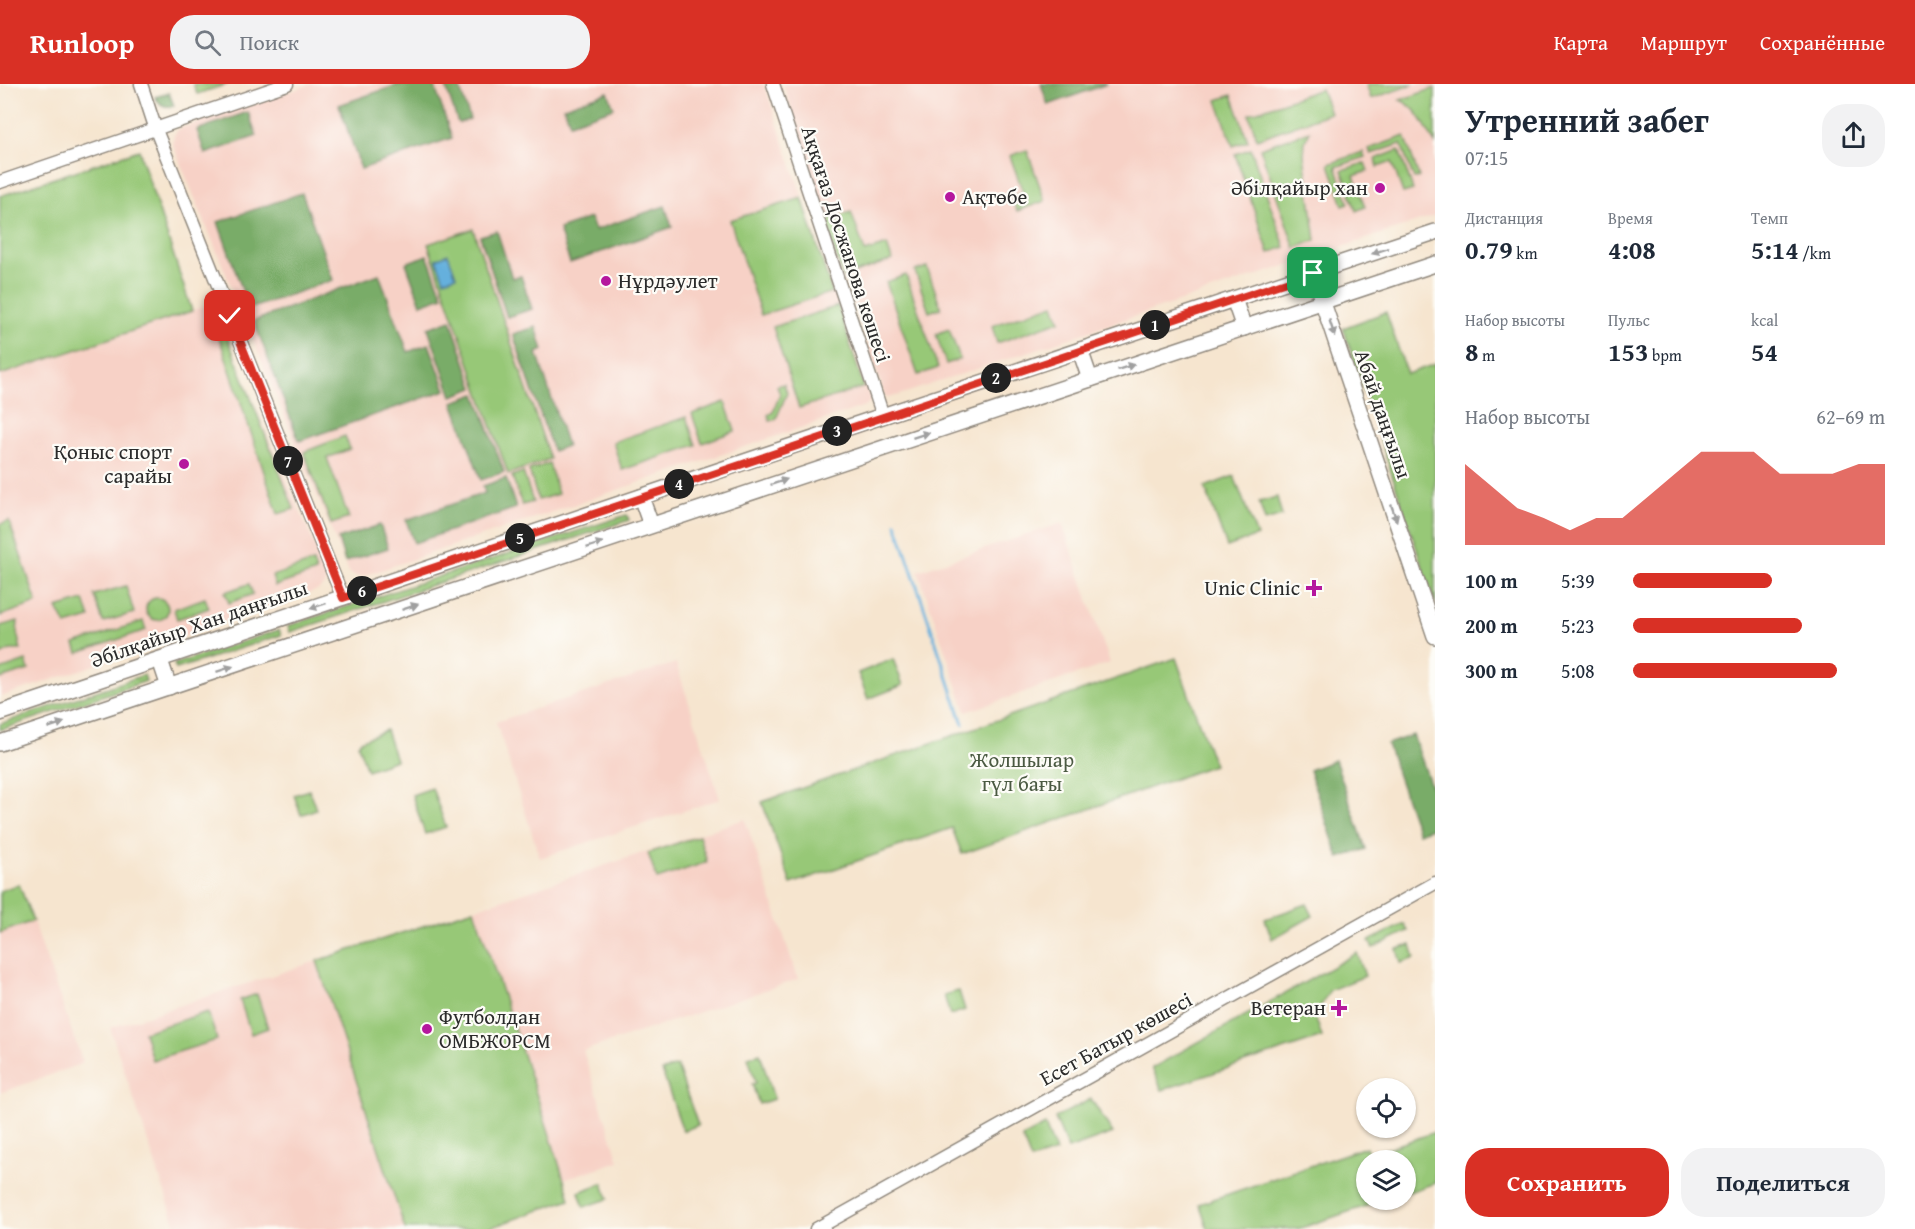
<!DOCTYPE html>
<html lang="ru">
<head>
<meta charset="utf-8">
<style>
	:root { --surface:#fff; --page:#f2f2f3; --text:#1f2937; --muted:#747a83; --accent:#d93025 }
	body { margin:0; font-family:"Gentium Book Plus",serif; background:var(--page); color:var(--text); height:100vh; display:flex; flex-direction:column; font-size:22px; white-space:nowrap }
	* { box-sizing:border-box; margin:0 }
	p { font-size:20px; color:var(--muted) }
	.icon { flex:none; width:33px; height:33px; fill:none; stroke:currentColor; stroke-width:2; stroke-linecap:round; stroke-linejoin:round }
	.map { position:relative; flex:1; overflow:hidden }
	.side { display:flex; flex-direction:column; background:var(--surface); width:480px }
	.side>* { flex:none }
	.fabs { position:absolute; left:1356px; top:994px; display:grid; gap:12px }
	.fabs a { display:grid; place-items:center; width:60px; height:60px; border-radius:50%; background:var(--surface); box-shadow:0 2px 4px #0004; font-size:30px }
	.pin { position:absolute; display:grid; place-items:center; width:51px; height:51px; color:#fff; margin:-26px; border-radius:12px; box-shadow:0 3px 9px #0006 }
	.km { position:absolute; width:30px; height:30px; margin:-15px; border-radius:50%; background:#222; color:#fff; font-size:16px; line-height:30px; text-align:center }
	.round { display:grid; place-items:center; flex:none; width:63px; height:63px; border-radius:24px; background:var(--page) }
	.headline { display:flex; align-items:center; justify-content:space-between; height:102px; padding:0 30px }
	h1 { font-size:33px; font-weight:600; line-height:45px }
	.stats { display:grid; grid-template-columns:repeat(3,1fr); gap:9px; height:102px; padding:6px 30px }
	.stats div { display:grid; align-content:center }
	.stats b { font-size:26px; font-weight:600 }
	.stats small { font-size:16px; font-weight:400 }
	.stats p { font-size:16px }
	.chart { height:168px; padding:12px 30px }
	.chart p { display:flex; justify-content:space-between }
	.chart svg { width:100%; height:108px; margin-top:6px; fill:var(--accent); opacity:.7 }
	.action { display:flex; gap:12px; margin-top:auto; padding:12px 30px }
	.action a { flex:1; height:69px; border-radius:24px; background:var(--accent); color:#fff; font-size:24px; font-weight:600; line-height:69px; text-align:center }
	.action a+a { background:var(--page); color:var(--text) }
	ul { padding:0 30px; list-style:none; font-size:20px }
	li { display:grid; grid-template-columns:96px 72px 1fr; align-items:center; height:45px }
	li i { height:15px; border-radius:8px; background:var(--accent) }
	header { display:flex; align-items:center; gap:36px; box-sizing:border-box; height:84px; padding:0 30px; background:var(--accent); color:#fff }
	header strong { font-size:28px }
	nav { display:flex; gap:33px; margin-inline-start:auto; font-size:21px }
	.search { width:420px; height:54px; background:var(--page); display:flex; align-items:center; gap:15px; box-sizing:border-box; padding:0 21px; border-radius:24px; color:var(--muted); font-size:22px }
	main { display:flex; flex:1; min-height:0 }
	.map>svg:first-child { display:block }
	.built { fill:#f7d1c6 }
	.green { fill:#97c877; stroke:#617a51; stroke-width:1.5 }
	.forest { fill:#79ac68; stroke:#526c4a; stroke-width:1.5 }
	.water { fill:#65b0dd; stroke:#486e84; stroke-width:1.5 }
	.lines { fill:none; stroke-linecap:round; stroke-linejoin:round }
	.stream { stroke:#65b0dd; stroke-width:3 }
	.minor-casing { stroke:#90887d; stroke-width:15 }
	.major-casing { stroke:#90887d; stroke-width:18 }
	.minor { stroke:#fff; stroke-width:12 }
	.major { stroke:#fff; stroke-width:15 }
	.oneway { fill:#a0a0a0 }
	.route-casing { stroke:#fff; stroke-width:12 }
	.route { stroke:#d93025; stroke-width:8 }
	.poi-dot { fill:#b5179e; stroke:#fdfcf7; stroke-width:2 }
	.labels { text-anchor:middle; stroke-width:4.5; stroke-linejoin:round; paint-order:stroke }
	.poi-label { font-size:21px; fill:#2b2b2b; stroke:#fdfcf7; text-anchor:end }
	.street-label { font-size:21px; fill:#2b2b2b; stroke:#fdfcf7 }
	.park-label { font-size:21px; fill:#4b5a42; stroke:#fdfcf7 }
</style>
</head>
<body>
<header>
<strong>Runloop</strong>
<div class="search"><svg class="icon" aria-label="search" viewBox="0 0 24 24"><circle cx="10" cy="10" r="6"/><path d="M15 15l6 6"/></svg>Поиск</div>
<nav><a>Карта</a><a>Маршрут</a><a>Сохранённые</a></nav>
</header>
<main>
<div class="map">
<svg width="1435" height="1145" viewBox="0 0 1435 1145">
	<rect width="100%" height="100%" fill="#fdfcf7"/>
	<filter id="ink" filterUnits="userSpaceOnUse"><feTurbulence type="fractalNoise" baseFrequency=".0167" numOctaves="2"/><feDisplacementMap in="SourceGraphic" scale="12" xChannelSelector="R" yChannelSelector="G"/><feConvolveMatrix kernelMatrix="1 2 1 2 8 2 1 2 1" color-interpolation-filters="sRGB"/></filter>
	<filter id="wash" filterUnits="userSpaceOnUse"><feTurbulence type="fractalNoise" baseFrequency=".008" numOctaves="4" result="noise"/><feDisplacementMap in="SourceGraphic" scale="24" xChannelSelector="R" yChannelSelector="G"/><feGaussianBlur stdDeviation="1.35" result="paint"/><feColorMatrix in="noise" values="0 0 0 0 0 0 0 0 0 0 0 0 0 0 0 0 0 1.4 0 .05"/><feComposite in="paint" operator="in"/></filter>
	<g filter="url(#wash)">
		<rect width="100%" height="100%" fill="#f6e5cf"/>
		<g class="built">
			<path d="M 312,0 L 764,0 L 870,313 L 869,319 L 865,322 L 363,492 L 355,492 L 349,489 L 173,61 L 174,51 L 179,45 Z"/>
			<path d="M 783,0 L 1435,0 L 1435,132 L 896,312 L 887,313 L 884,310 Z"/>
			<path d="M 211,220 L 326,488 L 325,500 L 318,506 L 0,613 L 0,291 Z"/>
			<path d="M 1062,439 L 1110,579 L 966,628 L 918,487 Z"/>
			<path d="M 676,579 L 720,715 L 540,774 L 496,638 Z"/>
			<path d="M 745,735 L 798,895 L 583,967 L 619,1077 L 564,1095 L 474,825 Z"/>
			<path d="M 33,837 L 83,979 L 0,1009 L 0,849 Z"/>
			<path d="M 317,877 L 405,1145 L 177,1145 L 110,944 Z"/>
		</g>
		<g class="green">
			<path d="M 193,0 L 228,0 L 197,10 Z"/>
			<path d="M 1366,0 L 1414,0 L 1371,15 Z"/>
			<path d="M 1435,4 L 1435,60 C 1426,44 1418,23 1400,16 Z"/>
			<path d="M 1321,5 L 1330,29 L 1257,55 L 1249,30 Z"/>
			<path d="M 1232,11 L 1248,57 L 1233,62 L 1217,16 Z"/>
			<path d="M 1310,47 L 1305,57 L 1304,71 L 1316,156 L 1295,164 L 1260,64 Z"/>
			<path d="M 1405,52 L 1419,93 L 1414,95 L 1401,60 L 1371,70 L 1369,65 Z"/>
			<path d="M 1251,65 L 1285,163 L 1269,169 L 1235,70 Z"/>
			<path d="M 139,66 L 192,227 L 0,291 L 0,112 Z"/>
			<path d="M 1027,66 L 1045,117 L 1017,127 L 1011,113 L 1023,108 L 1010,72 Z"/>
			<path d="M 1399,66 L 1413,106 L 1403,109 L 1392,78 L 1378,83 L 1376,75 Z"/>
			<path d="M 1363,68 L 1365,73 L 1336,83 L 1349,119 L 1343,121 L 1329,80 Z"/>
			<path d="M 1365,79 L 1368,87 L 1354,92 L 1365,123 L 1356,127 L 1342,86 Z"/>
			<path d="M 802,114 L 832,208 L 761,231 L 730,136 Z"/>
			<path d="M 851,128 L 865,168 L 887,161 L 892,176 L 843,193 L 824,137 Z"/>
			<path d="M 473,145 L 550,375 L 508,390 L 428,160 Z"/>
			<path d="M 927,183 L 941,224 L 929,228 L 915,187 Z"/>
			<path d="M 906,191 L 938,284 L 918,291 L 886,198 Z"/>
			<path d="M 1054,220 L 1060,237 L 997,259 L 992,242 Z"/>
			<path d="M 838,222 L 864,303 L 799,324 L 773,243 Z"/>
			<path d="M 1386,228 L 1407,290 L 1435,280 L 1435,520 L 1343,244 Z"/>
			<path d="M 224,245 L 294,425 L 278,430 L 217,247 Z"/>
			<path d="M 949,245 L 960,275 L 946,280 L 936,250 Z"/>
			<path d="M 784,300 L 787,309 L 776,335 L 770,337 L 768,331 L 773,328 L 780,310 L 777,302 Z"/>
			<path d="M 725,318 L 735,347 L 702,359 L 692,330 Z"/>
			<path d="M 686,333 L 696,361 L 622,386 L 613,358 Z"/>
			<path d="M 345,352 L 350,365 L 327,374 L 349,434 L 331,440 L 304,368 Z"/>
			<path d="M 549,379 L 558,410 L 538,416 L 529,386 Z"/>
			<path d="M 523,388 L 533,418 L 522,421 L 512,392 Z"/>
			<path d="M 1234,392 L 1257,452 L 1227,463 L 1205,403 Z"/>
			<path d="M 1277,413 L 1282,432 L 1265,437 L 1259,418 Z"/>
			<path d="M 627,431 L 629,436 L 290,548 L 288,542 Z"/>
			<path d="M 9,437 L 37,519 L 0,532 L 0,440 Z"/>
			<path d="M 313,478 L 316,488 L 275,502 L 272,492 Z"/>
			<path d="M 249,500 L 253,510 L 229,519 L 225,508 Z"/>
			<path d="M 126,502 L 134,529 L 103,538 L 94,511 Z"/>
			<circle cx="157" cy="525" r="11"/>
			<path d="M 205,514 L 209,524 L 177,535 L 174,525 Z"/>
			<path d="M 84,516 L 90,534 L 66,541 L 57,524 Z"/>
			<path d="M 18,537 L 17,549 L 21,566 L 10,566 L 0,571 L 0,542 Z"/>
			<path d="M 143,537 L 146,546 L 78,569 L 75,560 Z"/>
			<path d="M 279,546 L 281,551 L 176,585 L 174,580 Z"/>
			<path d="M 1176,574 L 1214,681 L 962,770 L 952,744 L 791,800 L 762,718 Z"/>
			<path d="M 893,575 L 903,601 L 868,615 L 858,589 Z"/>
			<path d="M 26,577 L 29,586 L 0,595 L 0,586 Z"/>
			<path d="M 144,591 L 146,597 L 0,646 L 0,640 Z"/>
			<path d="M 386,646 L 396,676 L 367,686 L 358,661 L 360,657 Z"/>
			<path d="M 432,704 L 446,743 L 425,750 L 412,711 Z"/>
			<path d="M 309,706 L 316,725 L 301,731 L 294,711 Z"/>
			<path d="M 699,752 L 707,778 L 657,795 L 648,769 Z"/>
			<path d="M 19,800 L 33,837 L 0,849 L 0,807 Z"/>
			<path d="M 1307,820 L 1313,832 L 1272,855 L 1265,835 Z"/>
			<path d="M 474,825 L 548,1045 L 570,1115 L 487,1145 L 405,1145 L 317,877 Z"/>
			<path d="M 1404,840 L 1408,847 L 1373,864 L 1369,857 Z"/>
			<path d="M 1411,861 L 1415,874 L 1401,879 L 1397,865 Z"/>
			<path d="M 1357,869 L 1365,892 L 1330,906 L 1315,932 L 1322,953 L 1162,1006 L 1152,984 Z"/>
			<path d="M 959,907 L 965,926 L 950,931 L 944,911 Z"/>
			<path d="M 257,910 L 268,944 L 251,950 L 240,916 Z"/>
			<path d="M 208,928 L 217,956 L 152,976 L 144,948 Z"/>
			<path d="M 760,969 L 774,1015 L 759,1020 L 752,1000 L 756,999 L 748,973 Z"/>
			<path d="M 677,982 L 698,1041 L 683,1047 L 662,987 Z"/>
			<path d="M 1091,1015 L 1113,1049 L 1068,1065 L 1055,1034 Z"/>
			<path d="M 1045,1041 L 1056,1068 L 1031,1076 L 1022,1053 Z"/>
			<path d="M 1435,1048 L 1435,1099 L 1406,1109 L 1406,1077 L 1366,1077 L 1366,1116 L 1384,1116 L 1298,1145 L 1208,1145 L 1199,1120 L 1366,1063 L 1369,1071 Z"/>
			<path d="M 603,1099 L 608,1115 L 584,1123 L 579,1108 Z"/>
		</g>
		<g class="forest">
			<path d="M 400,0 L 434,0 L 452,54 L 361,85 L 339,21 Z"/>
			<path d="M 445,0 L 464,0 L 459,2 L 470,35 L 458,39 Z"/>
			<path d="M 1041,0 L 1107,0 L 1048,21 Z"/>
			<path d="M 608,8 L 614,24 L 570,39 L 564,23 Z"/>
			<path d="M 169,9 L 174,22 C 165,24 160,21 155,13 Z"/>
			<path d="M 248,28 L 257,52 L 205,70 L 197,46 Z"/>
			<path d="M 302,109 L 333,196 L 249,225 L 218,138 Z"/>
			<path d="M 665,122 L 672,143 L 570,179 L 559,145 L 590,134 L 595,146 Z"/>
			<path d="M 497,147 L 512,194 L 521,192 L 532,225 L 507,233 L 480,152 Z"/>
			<path d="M 427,171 L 443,212 L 421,220 L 406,179 Z"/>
			<path d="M 379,190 L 408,268 L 429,260 L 446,306 L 299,357 L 254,237 Z"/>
			<path d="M 451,236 L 474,304 L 452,312 L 428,244 Z"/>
			<path d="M 536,243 L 543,266 L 537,269 L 567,362 L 553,367 L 513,250 Z"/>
			<path d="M 476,310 L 504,388 L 481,396 L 453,318 Z"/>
			<path d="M 506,394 L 516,424 L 414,459 L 406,436 L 485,409 L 483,402 Z"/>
			<path d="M 380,441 L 388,464 L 345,478 L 338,455 Z"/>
			<path d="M 1413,651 L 1435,713 L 1435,743 L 1418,749 L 1387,660 Z"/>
			<path d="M 1335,676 L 1366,765 L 1339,774 L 1309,686 Z"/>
		</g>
		<path class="water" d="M 448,170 L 456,192 L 444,196 L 436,175 Z"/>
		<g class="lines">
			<path class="stream" d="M 896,439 L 963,640"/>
		</g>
	</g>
	<g filter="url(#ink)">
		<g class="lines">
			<defs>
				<g id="minor">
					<path d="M 141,0 L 156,46 L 343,514"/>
					<path d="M 773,0 L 883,332"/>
					<path d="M 0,98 L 287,0"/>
					<path d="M 816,1145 L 1435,799"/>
				</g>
				<g id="major">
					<path d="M 1313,189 L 1435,552"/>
					<path d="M 1234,215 L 1244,244"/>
					<path d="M 1080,266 L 1090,295"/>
					<path d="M 641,413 L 651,441"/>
					<path d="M 160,576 L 169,603"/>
					<path d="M 0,629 L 765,371 L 1435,148"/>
					<path d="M 0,659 L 1435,180"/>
				</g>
			</defs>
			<use href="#minor" class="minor-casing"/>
			<use href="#major" class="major-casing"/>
			<use href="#minor" class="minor"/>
			<use href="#major" class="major"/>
		</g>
		<defs><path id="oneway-solid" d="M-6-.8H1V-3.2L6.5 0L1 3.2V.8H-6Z" transform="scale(1.5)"/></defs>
		<g class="oneway">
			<use href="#oneway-solid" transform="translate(1380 167) rotate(161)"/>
			<use href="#oneway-solid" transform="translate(1332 244) rotate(72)"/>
			<use href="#oneway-solid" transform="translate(1126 283) rotate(-18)"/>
			<use href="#oneway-solid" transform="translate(921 351) rotate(-18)"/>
			<use href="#oneway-solid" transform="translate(779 398) rotate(-19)"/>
			<use href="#oneway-solid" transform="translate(1394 429) rotate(71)"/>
			<use href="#oneway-solid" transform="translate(595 461) rotate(-19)"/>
			<use href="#oneway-solid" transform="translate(318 522) rotate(162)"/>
			<use href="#oneway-solid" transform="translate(410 523) rotate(-19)"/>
			<use href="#oneway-solid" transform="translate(225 585) rotate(-18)"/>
			<use href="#oneway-solid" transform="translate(56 641) rotate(-18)"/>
		</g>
	</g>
	<g class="lines" filter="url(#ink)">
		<defs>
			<path id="route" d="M 230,232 L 343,514 L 1313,189"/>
		</defs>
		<use href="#route" class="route-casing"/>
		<use href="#route" class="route"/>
	</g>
	<g class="poi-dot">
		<circle cx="1380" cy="104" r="6"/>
		<circle cx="950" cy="113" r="6"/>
		<circle cx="606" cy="197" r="6"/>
		<circle cx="184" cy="380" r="6"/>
		<path d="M1311 495h6v6h6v6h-6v6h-6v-6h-6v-6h6z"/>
		<path d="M1336 915h6v6h6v6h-6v6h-6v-6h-6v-6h6z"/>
		<circle cx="427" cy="945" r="6"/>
	</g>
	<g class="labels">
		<g class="poi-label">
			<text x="1368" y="111">Әбілқайыр хан</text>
			<text x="962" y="120" text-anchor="start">Ақтөбе</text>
			<text x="618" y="204" text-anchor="start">Нұрдәулет</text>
			<text x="172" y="375">Қоныс спорт<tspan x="172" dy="24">сарайы</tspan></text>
			<text x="1300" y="511">Unic Clinic</text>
			<text x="1326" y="931">Ветеран</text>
			<text x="439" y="940" text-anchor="start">Футболдан<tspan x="439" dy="24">ОМБЖОРСМ</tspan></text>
		</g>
		<g class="street-label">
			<text transform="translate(846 160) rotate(72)" y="7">Аққағаз Досжанова көшесі</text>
			<text transform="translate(1383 330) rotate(71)" y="7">Абай даңғылы</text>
			<text transform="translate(199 540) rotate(-19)" y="7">Әбілқайыр Хан даңғылы</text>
			<text transform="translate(1116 955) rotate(-29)" y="7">Есет Батыр көшесі</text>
		</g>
		<g class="park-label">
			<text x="1022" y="683">Жолшылар<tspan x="1022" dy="24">гүл бағы</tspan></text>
		</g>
	</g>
</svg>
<div class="fabs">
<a><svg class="icon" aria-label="locate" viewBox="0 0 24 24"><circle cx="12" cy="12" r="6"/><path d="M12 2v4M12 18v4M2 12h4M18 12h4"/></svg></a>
<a><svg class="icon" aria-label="layers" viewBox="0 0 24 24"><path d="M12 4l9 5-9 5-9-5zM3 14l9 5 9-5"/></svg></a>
</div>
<div class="pin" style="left:1313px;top:189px;background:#1e9e55"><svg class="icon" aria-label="arrive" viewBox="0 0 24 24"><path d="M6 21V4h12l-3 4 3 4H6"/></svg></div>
<div class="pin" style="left:230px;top:232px;background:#d93025"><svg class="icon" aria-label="check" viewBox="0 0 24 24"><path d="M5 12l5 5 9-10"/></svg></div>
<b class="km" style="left:1155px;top:241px">1</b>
<b class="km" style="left:996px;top:294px">2</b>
<b class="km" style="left:837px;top:347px">3</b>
<b class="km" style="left:679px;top:400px">4</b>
<b class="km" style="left:520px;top:454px">5</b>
<b class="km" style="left:362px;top:507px">6</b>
<b class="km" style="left:288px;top:377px">7</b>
</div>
<section class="side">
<div class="headline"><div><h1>Утренний забег</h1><p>07:15</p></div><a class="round"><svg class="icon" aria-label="share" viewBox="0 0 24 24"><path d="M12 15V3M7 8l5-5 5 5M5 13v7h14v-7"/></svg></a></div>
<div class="stats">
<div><p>Дистанция</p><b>0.79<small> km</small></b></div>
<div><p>Время</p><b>4:08</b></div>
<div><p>Темп</p><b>5:14<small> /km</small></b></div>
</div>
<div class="stats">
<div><p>Набор высоты</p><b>8<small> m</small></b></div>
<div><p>Пульс</p><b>153<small> bpm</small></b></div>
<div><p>kcal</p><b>54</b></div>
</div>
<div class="chart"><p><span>Набор высоты</span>62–69 m</p>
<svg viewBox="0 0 160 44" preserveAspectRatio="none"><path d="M0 44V11L10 20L20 29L30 33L40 38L50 33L60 33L70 24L80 15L90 6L100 6L110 6L120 15L130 15L140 15L150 11L160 11V44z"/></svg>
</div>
<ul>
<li><b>100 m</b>5:39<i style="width:55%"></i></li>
<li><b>200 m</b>5:23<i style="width:67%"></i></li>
<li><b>300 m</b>5:08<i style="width:81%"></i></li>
</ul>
<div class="action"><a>Сохранить</a><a>Поделиться</a></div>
</section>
</main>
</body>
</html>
